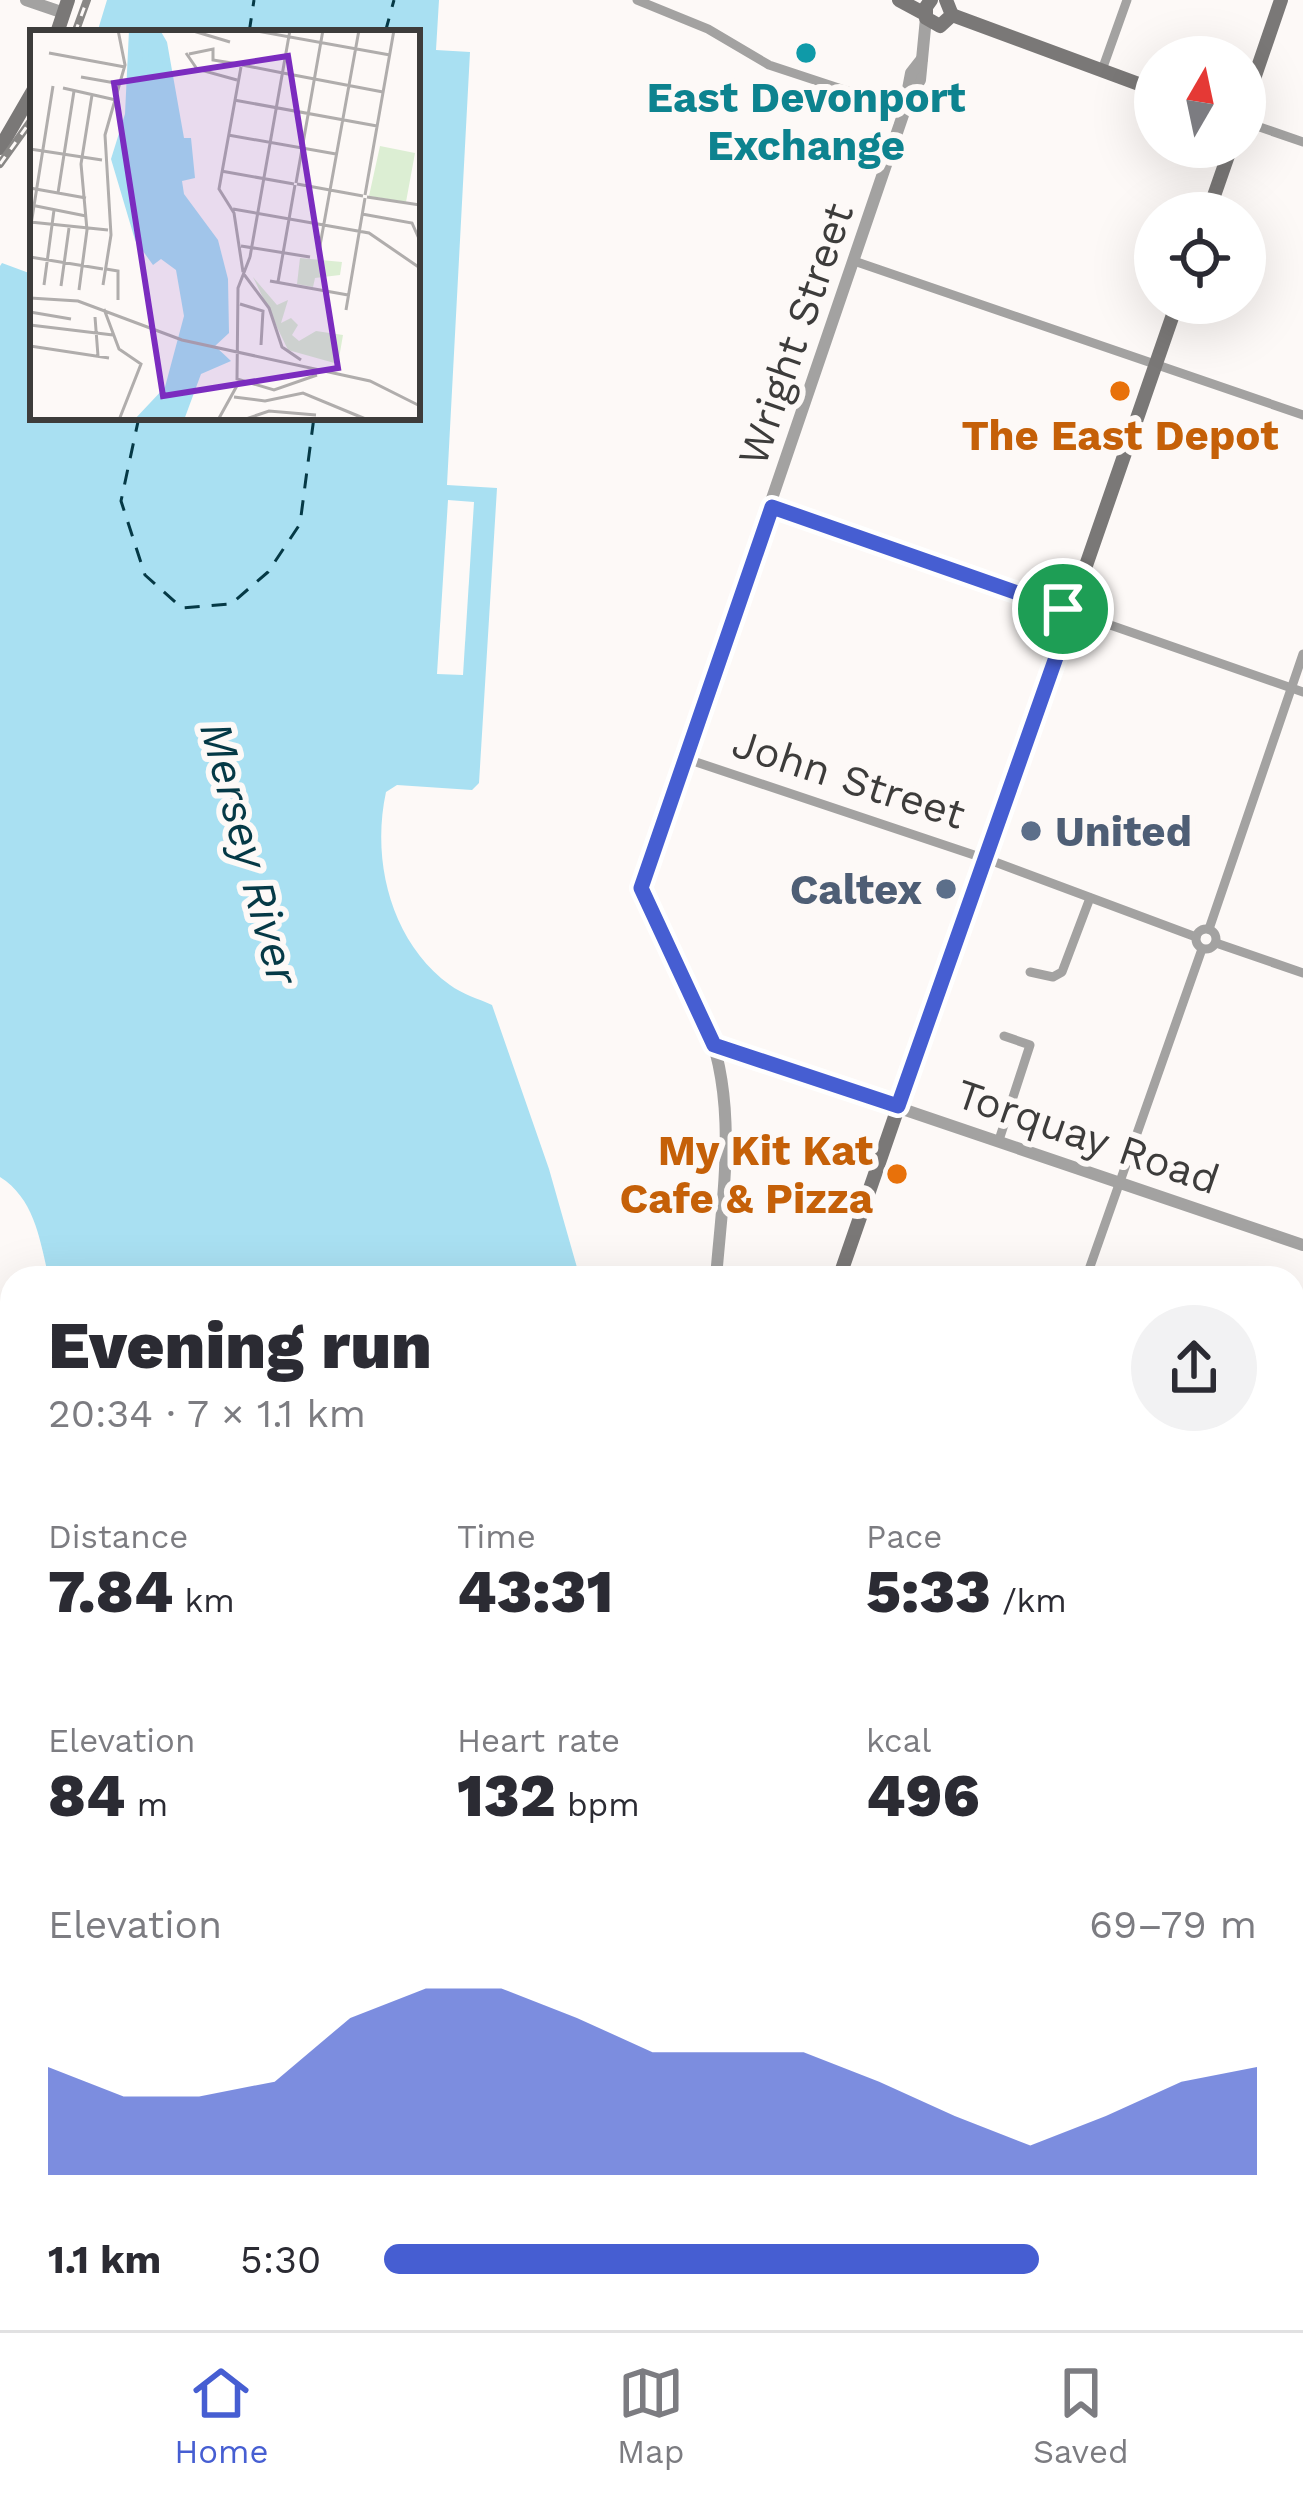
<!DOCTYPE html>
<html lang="en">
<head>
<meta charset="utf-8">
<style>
	:root { --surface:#fff; --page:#f2f2f3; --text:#2b2b33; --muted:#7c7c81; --line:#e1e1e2; --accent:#465ed2 }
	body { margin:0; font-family:"Work Sans",sans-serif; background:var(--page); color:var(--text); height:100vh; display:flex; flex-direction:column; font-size:45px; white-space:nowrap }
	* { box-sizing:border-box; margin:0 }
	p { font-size:39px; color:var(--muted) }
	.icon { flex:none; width:66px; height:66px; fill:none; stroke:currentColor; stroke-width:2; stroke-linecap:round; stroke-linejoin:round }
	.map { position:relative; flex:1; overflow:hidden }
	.side { position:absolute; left:0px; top:1266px; width:1305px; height:1065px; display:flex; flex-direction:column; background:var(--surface); border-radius:36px 36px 0 0; box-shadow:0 12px 48px #0002 }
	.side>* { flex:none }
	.needle { width:78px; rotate:9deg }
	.buttons { position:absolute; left:1134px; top:36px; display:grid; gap:24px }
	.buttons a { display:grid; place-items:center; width:132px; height:132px; border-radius:50%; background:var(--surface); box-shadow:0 12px 48px #0002; font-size:60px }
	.pin { position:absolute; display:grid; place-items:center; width:102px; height:102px; color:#fff; margin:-51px; border:6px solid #fff; border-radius:50%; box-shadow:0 3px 12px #0007 }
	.round { display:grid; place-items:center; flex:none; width:126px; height:126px; border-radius:63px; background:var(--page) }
	.headline { display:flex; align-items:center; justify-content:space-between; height:204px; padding:0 48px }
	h1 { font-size:66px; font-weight:800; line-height:90px }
	.stats { display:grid; grid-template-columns:repeat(3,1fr); gap:18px; height:204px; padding:12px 48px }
	.stats div { display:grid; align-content:center }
	.stats b { font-size:60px; font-weight:800 }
	.stats small { font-size:33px; font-weight:400 }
	.stats p { font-size:33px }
	.chart { height:336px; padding:24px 48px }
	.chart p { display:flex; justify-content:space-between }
	.chart svg { width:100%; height:216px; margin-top:12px; fill:var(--accent); opacity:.7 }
	ul { padding:0 48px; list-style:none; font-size:39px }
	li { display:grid; grid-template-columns:192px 144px 1fr; align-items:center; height:90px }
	li i { height:30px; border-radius:15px; background:var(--accent) }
	.dock { display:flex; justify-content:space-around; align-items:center; height:168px; border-top:3px solid var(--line); background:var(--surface); font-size:33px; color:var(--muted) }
	.dock a { display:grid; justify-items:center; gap:6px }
	.dock .selected { color:var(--accent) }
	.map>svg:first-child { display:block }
	.green { fill:#dceed3 }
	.water { fill:#a9e0f2 }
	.pier { fill:#fdf9f7 }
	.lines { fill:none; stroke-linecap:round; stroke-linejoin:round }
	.ferry { stroke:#053946; stroke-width:3; stroke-dasharray:15 12; stroke-linecap:butt }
	.minor { stroke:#a3a2a1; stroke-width:9 }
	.tertiary { stroke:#a3a2a1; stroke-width:12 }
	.secondary { stroke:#7a7877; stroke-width:14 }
	.trunk { stroke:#514e4c; stroke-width:15 }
	.motorway { stroke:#454240; stroke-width:16 }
	.rail-casing { stroke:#898785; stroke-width:8 }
	.rail { stroke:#fdf9f7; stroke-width:3; stroke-dasharray:9; stroke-linecap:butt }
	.motorway-bridge { stroke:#454240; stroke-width:16 }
	.route-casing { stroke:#fff; stroke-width:24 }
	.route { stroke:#465ed2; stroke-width:15 }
	.culture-dot { fill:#0f9aa8; stroke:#fdf9f7; stroke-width:4.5 }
	.food-dot { fill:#e8710a; stroke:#fdf9f7; stroke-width:4.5 }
	.service-dot { fill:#5c6f8a; stroke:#fdf9f7; stroke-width:4.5 }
	.labels { text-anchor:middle; stroke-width:12; stroke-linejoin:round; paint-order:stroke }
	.culture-label { font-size:42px; font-weight:bold; fill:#0d838f; stroke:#fdf9f7 }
	.street-label { font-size:42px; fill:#3d3c3b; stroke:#fdf9f7 }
	.food-label { font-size:42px; font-weight:bold; fill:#c56008; stroke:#fdf9f7 }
	.service-label { font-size:42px; font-weight:bold; fill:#4e5e75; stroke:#fdf9f7; text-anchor:start }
	.water-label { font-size:45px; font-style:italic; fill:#053946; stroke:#fdf9f7 }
	.inset-river { fill:none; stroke:#a9e0f2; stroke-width:6 }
	.inset-road { fill:none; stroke:#b0adac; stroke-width:3 }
	.view { fill:#7b2cbf; fill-opacity:0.15; stroke:#7b2cbf; stroke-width:6 }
	.inset-edge { fill:none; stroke:#3d3c3b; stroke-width:6 }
</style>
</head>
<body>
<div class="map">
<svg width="1303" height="2330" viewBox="0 0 1303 2330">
	<rect width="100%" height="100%" fill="#fdf9f7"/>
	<g class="green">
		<path d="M 1293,1504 L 1303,1507 L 1303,1668 L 1293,1665 Z"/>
		<path d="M 1293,2063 L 1303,2066 L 1303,2298 L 1293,2294 Z"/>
	</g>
	<g class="water">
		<path d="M 107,0 L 439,0 L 436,50 L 470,52 L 447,485 L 497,488 L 479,783 L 472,790 L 397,785 L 386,792 C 371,861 391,942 450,985 C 462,994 479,999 492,1005 L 549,1169 L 580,1278 L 49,1278 C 40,1241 35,1199 0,1177 L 0,266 L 2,263 L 29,273 L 33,265 L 33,417 L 417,417 L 417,33 L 97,33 Z"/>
		<path d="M 12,2278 L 12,2319 L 257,2321 L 255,2330 L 0,2330 L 0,2287 Z"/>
	</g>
	<path class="pier" d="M 448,500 L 474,502 L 463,675 L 437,674 Z"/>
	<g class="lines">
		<g class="ferry">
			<path d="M 249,33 L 254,0"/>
			<path d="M 385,33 L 394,0"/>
			<path d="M 139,417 L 121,501 L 145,575 L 182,608 L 231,604 L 268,572 L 300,524 L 314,417"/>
		</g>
		<g class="minor">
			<path d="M 637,0 L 708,29 L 769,65 L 872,99 L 903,115"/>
			<path d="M 1102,70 L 1127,0"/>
			<path d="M 1245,122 L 1303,142"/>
			<path d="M 854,261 L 1303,415"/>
			<path d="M 771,507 L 1303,692"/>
			<path d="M 684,758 L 995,862 L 1196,937"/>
			<circle cx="1206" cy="939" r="10"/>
			<path d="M 1209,929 L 1303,654"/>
			<path d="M 1216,943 L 1303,973"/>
			<path d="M 1030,972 L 1053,977 L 1062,972 L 1090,898"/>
			<path d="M 999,1140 L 1030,1045 L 1004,1036"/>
			<path d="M 1086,1278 L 1202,949"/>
			<path d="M 1298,1455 L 1303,1441"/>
			<path d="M 1293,1744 L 1303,1748"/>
			<path d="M 3,1812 L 12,1794"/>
		</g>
		<g class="tertiary">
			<path d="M 26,0 L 64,13"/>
			<path d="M 909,96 L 920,80 L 926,18"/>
			<path d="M 714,1045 L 1303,1245"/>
			<path d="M 716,1278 C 723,1189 740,1095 701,1011 C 686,978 638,909 643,876 L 903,115 L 911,73 L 922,59"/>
		</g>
		<g class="secondary">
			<path d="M 899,0 L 925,14"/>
			<path d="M 931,0 L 926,7 L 926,18 L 940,26 L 952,15 L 946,0"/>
			<path d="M 952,15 L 1155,90"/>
			<path d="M 57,33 L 68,0"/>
			<path d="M 1245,105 L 1281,0"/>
			<path d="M 0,148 L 33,91"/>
			<path d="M 1208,213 L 1231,147"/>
			<path d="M 839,1278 L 1177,303"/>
			<path d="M 537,2330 L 544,2319"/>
			<path d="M 553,2330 L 563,2319"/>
		</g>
		<g class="trunk">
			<path d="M 573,2319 L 586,2330"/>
			<path d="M 594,2319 L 609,2330"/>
		</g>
		<g class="motorway">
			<path d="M 0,1837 L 12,1844"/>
			<path d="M 0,1855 L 12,1860"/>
			<path d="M 1178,2319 L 1207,2330"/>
			<path d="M 1226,2319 L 1255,2330"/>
			<path d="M 900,2330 L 902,2319"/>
		</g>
		<defs>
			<g id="rail">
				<path d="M 75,33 L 87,0"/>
				<path d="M 0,164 L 33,118"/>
			</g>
		</defs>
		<use href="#rail" class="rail-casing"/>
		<use href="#rail" class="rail"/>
		<path class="motorway-bridge" d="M 0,1808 L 12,1816"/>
	</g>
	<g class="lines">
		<defs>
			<path id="route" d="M 772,507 L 1072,612 L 898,1106 L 714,1045 L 641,888 Z"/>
		</defs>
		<use href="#route" class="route-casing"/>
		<use href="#route" class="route"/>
	</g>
	<circle class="culture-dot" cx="806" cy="53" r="12"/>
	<g class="food-dot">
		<circle cx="1120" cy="391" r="12"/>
		<circle cx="897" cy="1174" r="12"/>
	</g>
	<g class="service-dot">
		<circle cx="1031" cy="831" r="12"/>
		<circle cx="946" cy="889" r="12"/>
	</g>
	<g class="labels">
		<g class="culture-label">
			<text x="806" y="112">East Devonport<tspan x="806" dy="48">Exchange</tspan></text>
		</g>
		<g class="street-label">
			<text transform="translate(795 334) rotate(-71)" y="15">Wright Street</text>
			<text transform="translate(849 778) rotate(18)" y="15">John Street</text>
			<text transform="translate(1088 1136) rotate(19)" y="15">Torquay Road</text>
		</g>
		<g class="food-label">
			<text x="1120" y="450">The East Depot</text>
			<text x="873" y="1165" text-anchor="end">My Kit Kat<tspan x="873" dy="48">Cafe &amp; Pizza</tspan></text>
		</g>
		<g class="service-label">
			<text x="1055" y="846">United</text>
			<text x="922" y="904" text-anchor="end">Caltex</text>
		</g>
		<g class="water-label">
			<text transform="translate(250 853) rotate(75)" y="16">Mersey River</text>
		</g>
	</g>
	<g transform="translate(30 30)">
		<rect width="390" height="390" fill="#fdf9f7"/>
		<path d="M 350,116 L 385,123 L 376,172 L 339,166 ZM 270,228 L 312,232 L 310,245 L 285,248 L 283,257 L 267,254 ZM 223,247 L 247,275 L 258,270 L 251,293 L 261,288 L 268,295 L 262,305 L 269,311 L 286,301 L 313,305 L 308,334 L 258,320 Z" fill="#dceed3"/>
		<path d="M 99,0 L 130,0 L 137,12 L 154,108 L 161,108 L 165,148 L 152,151 L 154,164 L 188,210 L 198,249 L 199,303 L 185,316 L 201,331 L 171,344 L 154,390 L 104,390 L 135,357 L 154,286 L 146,240 L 131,229 L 123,235 L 105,210 L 81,129 L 95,84 Z" fill="#a9e0f2"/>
		<path class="inset-river" d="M 117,0 L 110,118 L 121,131 L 135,117 L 136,24"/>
		<path class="inset-road" d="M 160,0 L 200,12M 221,0 L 360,25M 19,23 L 95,37M 156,23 L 167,39 L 207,50M 159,24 L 183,19 L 183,30 L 208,34M 212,35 L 253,43M 211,37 L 189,159 L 204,183 L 213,242M 253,43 L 353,62M 51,47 L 91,54M 33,58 L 86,70M 204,70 L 347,96M 198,105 L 306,124M 0,119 L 72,130M 191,141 L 264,154M 266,153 L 293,0M 267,154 L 333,166M 0,158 L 56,168M 28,163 L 44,61M 335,165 L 364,0M 337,167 L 390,175M 1,175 L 56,186M 203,179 L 339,203 L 390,238M 332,184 L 382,193 L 390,211M 0,192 L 78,200M 0,201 L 23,56M 211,216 L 280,227M 289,221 L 329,0M 0,227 L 73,239M 220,227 L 260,0M 220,227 L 208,258 L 207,349 L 244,360 L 287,345M 76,239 L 88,241 L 88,270M 213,243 L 239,278 L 252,317 L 271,330M 240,251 L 318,265M 248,252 L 265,155M 14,255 L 24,180M 73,255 L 81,205 L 75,105 L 95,35 L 88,0M 31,256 L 39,198M 49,260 L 57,200 L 51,134 L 62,65M 0,268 L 48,271 L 152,310 L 340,351 L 390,376M 210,274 L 233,281 L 231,315M 74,279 L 89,319 L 111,334 L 89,390M 316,280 L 335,168M 0,282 L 41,289M 65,287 L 68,326M 0,295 L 83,305M 0,316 L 79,328M 204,367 L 235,371 L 273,363 L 338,390M 188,390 L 209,352M 213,390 L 239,381 L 286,385"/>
		<path class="view" d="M 258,26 L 308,338 L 133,366 L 84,53 Z"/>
		<rect width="390" height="390" class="inset-edge"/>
	</g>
</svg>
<div class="buttons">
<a><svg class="needle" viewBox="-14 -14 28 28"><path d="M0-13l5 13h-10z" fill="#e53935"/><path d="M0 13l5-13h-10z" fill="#7c7c81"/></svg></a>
<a><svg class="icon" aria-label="locate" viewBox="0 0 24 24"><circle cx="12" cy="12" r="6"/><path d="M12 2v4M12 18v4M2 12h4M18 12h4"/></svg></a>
</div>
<div class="pin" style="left:1063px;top:609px;background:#1e9e55"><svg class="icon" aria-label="arrive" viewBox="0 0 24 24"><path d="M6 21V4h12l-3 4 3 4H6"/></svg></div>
<section class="side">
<div class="headline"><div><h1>Evening run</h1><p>20:34 · 7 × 1.1 km</p></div><a class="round"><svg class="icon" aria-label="share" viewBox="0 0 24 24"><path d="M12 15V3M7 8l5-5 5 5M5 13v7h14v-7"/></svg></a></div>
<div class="stats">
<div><p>Distance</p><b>7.84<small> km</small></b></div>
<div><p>Time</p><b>43:31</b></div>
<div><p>Pace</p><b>5:33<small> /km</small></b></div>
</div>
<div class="stats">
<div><p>Elevation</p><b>84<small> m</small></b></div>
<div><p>Heart rate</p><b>132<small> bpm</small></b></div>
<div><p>kcal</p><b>496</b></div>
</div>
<div class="chart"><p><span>Elevation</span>69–79 m</p>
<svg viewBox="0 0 160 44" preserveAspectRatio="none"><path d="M0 44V22L10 28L20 28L30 25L40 12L50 6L60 6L70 12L80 19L90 19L100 19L110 25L120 32L130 38L140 32L150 25L160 22V44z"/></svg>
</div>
<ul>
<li><b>1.1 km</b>5:30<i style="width:75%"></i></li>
</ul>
</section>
</div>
<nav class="dock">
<a class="selected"><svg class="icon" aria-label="home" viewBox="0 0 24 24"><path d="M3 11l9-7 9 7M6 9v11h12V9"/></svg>Home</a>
<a><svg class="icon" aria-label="map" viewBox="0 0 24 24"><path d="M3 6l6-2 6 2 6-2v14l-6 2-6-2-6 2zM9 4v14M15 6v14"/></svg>Map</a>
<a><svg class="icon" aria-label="saved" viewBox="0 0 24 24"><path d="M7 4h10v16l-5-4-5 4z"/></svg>Saved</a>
</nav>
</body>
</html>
